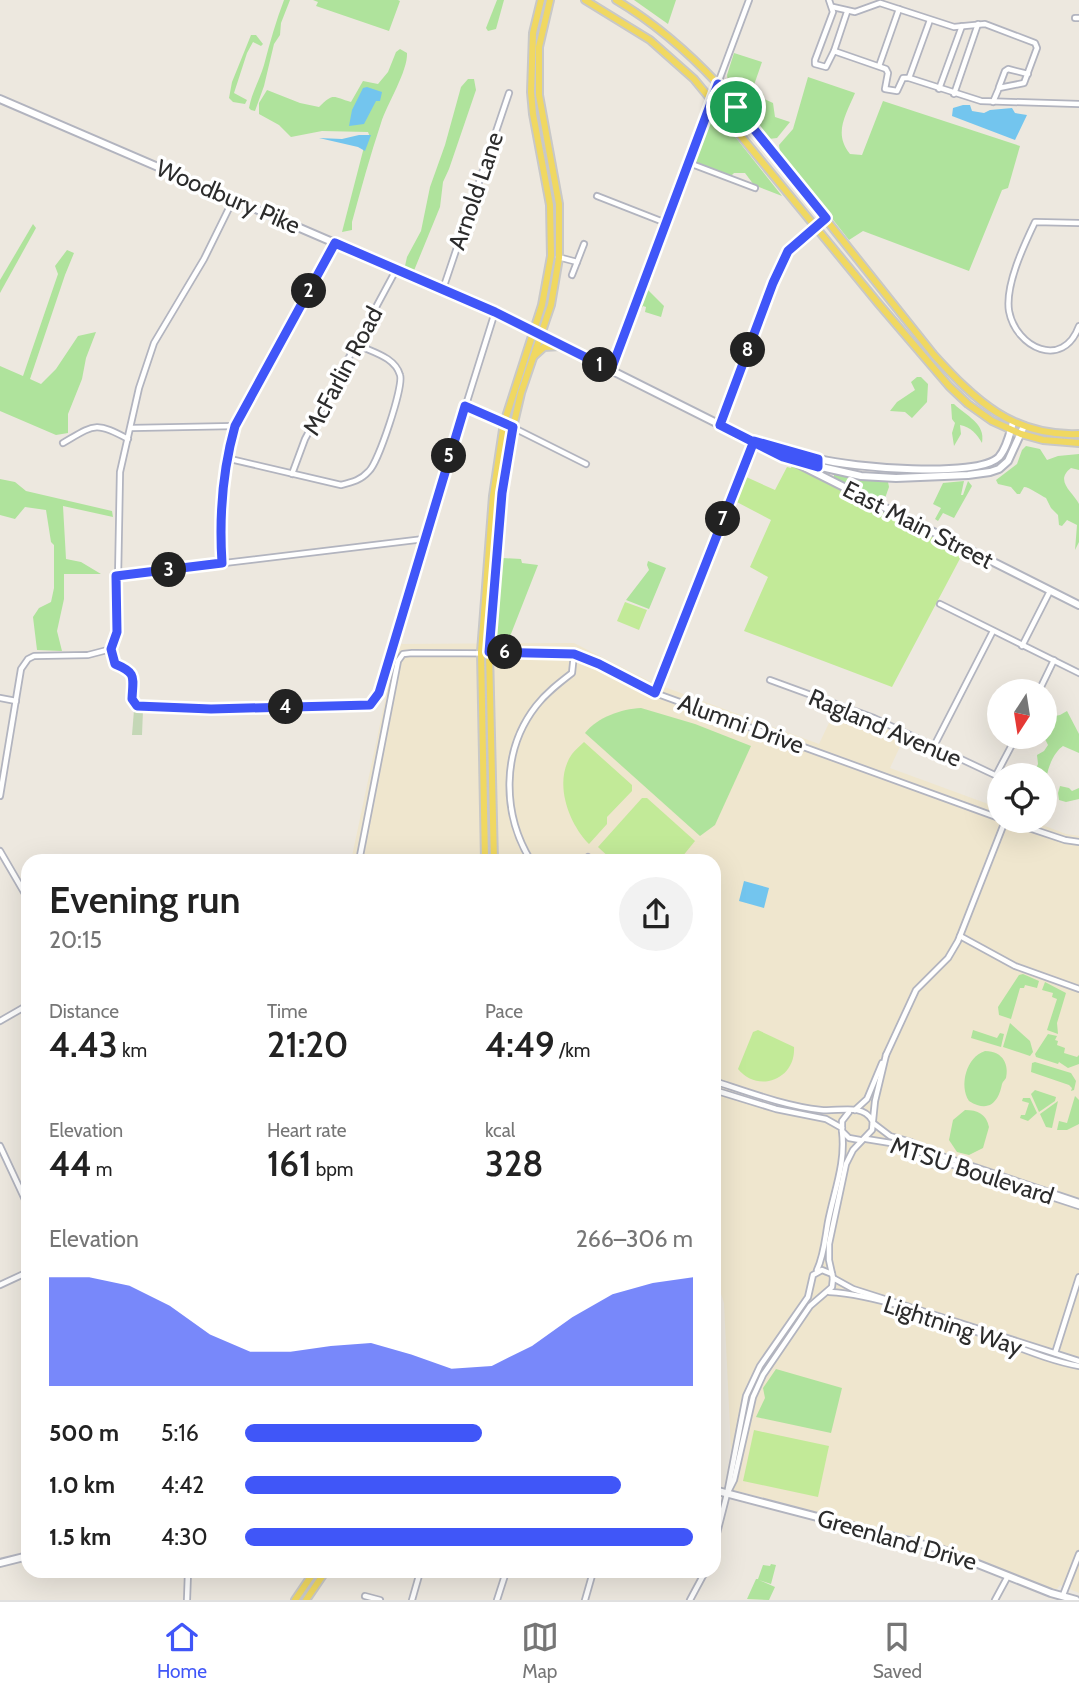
<!DOCTYPE html>
<html lang="en">
<head>
<meta charset="utf-8">
<style>
	:root { --surface:#fff; --page:#f2f2f2; --text:#222; --muted:#767676; --line:#e0e0e0; --accent:#4056f8 }
	body { margin:0; font-family:Cabin,sans-serif; background:var(--page); color:var(--text); height:100vh; display:flex; flex-direction:column; font-size:26px; white-space:nowrap }
	* { box-sizing:border-box; margin:0 }
	p { font-size:23px; color:var(--muted) }
	.icon { flex:none; width:38px; height:38px; fill:none; stroke:currentColor; stroke-width:2; stroke-linecap:round; stroke-linejoin:round }
	.map { position:relative; flex:1; overflow:hidden }
	.panel { position:absolute; left:21px; top:854px; width:700px; height:724px; display:flex; flex-direction:column; background:var(--surface); border-radius:21px; box-shadow:0 7px 28px #0002 }
	.panel>* { flex:none }
	.needle { width:46px; rotate:192deg }
	.buttons { position:absolute; left:987px; top:679px; display:grid; gap:14px }
	.buttons a { display:grid; place-items:center; width:70px; height:70px; border-radius:50%; background:var(--surface); box-shadow:0 7px 28px #0002; font-size:35px }
	.pin { position:absolute; display:grid; place-items:center; width:60px; height:60px; color:#fff; margin:-30px; border:4px solid #fff; border-radius:50%; box-shadow:0 2px 7px #0007 }
	.km { position:absolute; width:35px; height:35px; margin:-18px; border-radius:50%; background:#222; color:#fff; font-size:19px; line-height:35px; text-align:center }
	.round { display:grid; place-items:center; flex:none; width:74px; height:74px; border-radius:37px; background:var(--page) }
	.head { display:flex; align-items:center; justify-content:space-between; height:119px; padding:0 28px }
	h1 { font-size:38px; font-weight:600; line-height:52px }
	.stats { display:grid; grid-template-columns:repeat(3,1fr); gap:10px; height:119px; padding:7px 28px }
	.stats div { display:grid; align-content:center }
	.stats b { font-size:35px; font-weight:600 }
	.stats small { font-size:19px; font-weight:400 }
	.stats p { font-size:19px }
	.chart { height:196px; padding:14px 28px }
	.chart p { display:flex; justify-content:space-between }
	.chart svg { width:100%; height:126px; margin-top:7px; fill:var(--accent); opacity:.7 }
	ul { padding:0 28px; list-style:none; font-size:23px }
	li { display:grid; grid-template-columns:112px 84px 1fr; align-items:center; height:52px }
	li i { height:18px; border-radius:9px; background:var(--accent) }
	.dock { display:flex; justify-content:space-around; align-items:center; height:98px; border-top:2px solid var(--line); background:var(--surface); font-size:19px; color:var(--muted) }
	.dock a { display:grid; justify-items:center; gap:4px }
	.dock .current { color:var(--accent) }
	.map>svg:first-child { display:block }
	.education { fill:#efe6ce }
	.green { fill:#afe39c }
	.cemetery { fill:#c4d7b6 }
	.pitch { fill:#c2ea98 }
	.water { fill:#73c5ee }
	.lines { fill:none; stroke-linecap:round; stroke-linejoin:round }
	.street-casing { stroke:#b2b4bf; stroke-width:8 }
	.secondary-casing { stroke:#b2b4bf; stroke-width:10 }
	.primary-casing { stroke:#c8c8c8; stroke-width:10 }
	.street { stroke:#fff; stroke-width:4.5 }
	.secondary { stroke:#fff; stroke-width:6 }
	.primary { stroke:#f0d861; stroke-width:6 }
	.route-casing { stroke:#fff; stroke-width:14 }
	.route { stroke:#4056f8; stroke-width:9 }
	.labels { text-anchor:middle; stroke-width:7; stroke-linejoin:round; paint-order:stroke }
	.street-label { font-size:24px; fill:#2c2c2c; stroke:#fff }
</style>
</head>
<body>
<div class="map">
<svg width="1079" height="1600" viewBox="0 0 1079 1600">
	<rect width="100%" height="100%" fill="#ede8df"/>
	<path class="education" d="M 574,643 L 651,682 L 819,744 L 836,708 L 875,723 L 905,736 L 890,768 L 999,808 L 999,821 L 1032,821 L 1066,834 L 1079,836 L 1079,1593 L 1060,1585 L 1057,1589 L 1052,1589 L 966,1554 L 928,1541 L 733,1490 L 724,1303 L 714,1272 L 714,861 L 351,861 L 397,644 Z"/>
	<g class="green">
		<path d="M 284,0 L 290,0 L 281,23 L 280,35 L 274,44 L 264,86 L 255,111 L 251,110 L 249,108 C 252,92 260,79 264,65 C 270,42 276,21 284,0 Z"/>
		<path d="M 313,0 L 398,0 L 400,1 L 389,31 L 316,6 L 318,2 Z"/>
		<path d="M 497,0 L 504,0 L 496,29 L 488,31 L 486,28 Z"/>
		<path d="M 634,0 L 676,0 L 668,24 Z"/>
		<path d="M 251,35 L 256,35 L 263,44 L 261,46 L 253,42 L 247,53 L 234,93 L 247,100 L 245,104 L 233,102 L 229,98 L 232,82 Z"/>
		<path d="M 400,49 L 407,53 C 408,71 387,104 381,123 C 370,156 361,189 352,222 L 352,230 L 342,232 L 364,147 L 370,137 L 368,132 L 322,131 L 291,137 L 279,125 L 259,114 L 259,103 L 267,90 L 300,103 L 319,107 C 334,92 333,97 351,102 L 363,81 L 378,84 L 388,72 L 396,52 Z"/>
		<path d="M 734,53 L 762,62 L 754,85 L 764,95 L 762,98 L 773,103 L 775,117 L 790,122 L 777,138 L 769,139 L 729,89 L 727,75 Z"/>
		<path d="M 808,77 L 855,93 C 846,115 833,133 850,154 L 862,155 L 883,101 L 1020,146 L 1008,188 L 1002,190 L 969,271 L 863,231 L 849,240 L 780,152 L 779,145 L 793,129 Z"/>
		<path d="M 468,79 L 474,79 L 476,90 L 449,169 L 443,182 L 440,207 L 413,273 L 405,266 L 407,257 L 421,231 L 430,187 L 445,145 L 461,87 Z"/>
		<path d="M 711,117 L 721,119 L 782,196 L 754,185 L 745,173 L 734,173 L 731,176 L 694,162 Z"/>
		<path d="M 33,224 L 36,228 L 0,293 L 0,280 Z"/>
		<path d="M 67,250 L 74,253 L 65,275 L 30,379 L 41,384 L 56,369 L 78,336 L 96,332 L 86,358 L 82,379 L 68,414 L 68,433 L 56,435 L 0,411 L 0,366 L 23,376 L 58,274 L 55,266 Z"/>
		<path d="M 648,290 L 664,306 L 661,317 L 645,312 L 646,307 L 643,306 L 641,309 L 638,307 L 644,291 Z"/>
		<path d="M 917,377 L 921,377 L 928,384 L 927,402 L 912,418 L 905,412 L 890,411 L 897,402 L 915,390 L 911,382 Z"/>
		<path d="M 951,404 L 954,404 C 966,416 986,423 982,443 C 977,434 971,427 960,425 L 961,434 L 954,446 L 952,433 L 955,423 L 952,419 Z"/>
		<path d="M 1026,446 L 1040,449 L 1047,460 L 1058,456 L 1079,454 L 1079,470 L 1071,468 C 1054,481 1073,492 1079,504 L 1079,542 L 1075,550 L 1077,525 L 1067,520 L 1062,526 L 1059,525 L 1058,515 L 1051,508 L 1046,498 C 1040,495 1029,487 1024,487 L 1020,494 L 1017,494 L 1011,487 L 998,484 L 996,480 L 1017,464 L 1022,450 Z"/>
		<path d="M 834,474 L 888,482 L 889,487 L 884,501 L 881,503 L 838,481 L 834,478 Z"/>
		<path d="M 0,479 L 15,482 L 26,491 L 112,511 L 113,517 L 63,506 L 66,559 L 81,562 L 101,574 L 64,574 L 64,599 L 57,631 L 62,651 L 37,650 L 33,617 L 39,608 L 51,602 L 54,588 L 54,545 L 51,542 L 46,510 L 25,507 L 15,519 L 0,515 Z"/>
		<path d="M 964,481 L 961,495 L 963,495 L 968,481 L 972,486 L 954,518 L 943,513 L 938,521 L 935,519 L 941,508 L 933,504 L 943,483 Z"/>
		<path d="M 503,558 L 521,559 L 522,563 L 538,565 L 507,644 L 500,644 L 495,636 L 501,559 Z"/>
		<path d="M 648,561 L 666,568 L 649,609 L 626,600 L 649,570 L 647,565 Z"/>
		<path d="M 641,708 L 695,724 L 751,746 L 715,825 L 700,836 L 585,733 C 598,717 621,709 641,708 Z"/>
		<path d="M 1067,711 L 1079,734 L 1079,753 L 1063,746 C 1055,751 1048,766 1047,776 L 1053,784 L 1047,791 L 1045,791 L 1045,775 L 1033,775 L 1038,764 L 1037,755 L 1044,751 L 1048,745 L 1044,737 L 1045,718 L 1060,715 Z"/>
		<path d="M 1060,786 L 1069,788 L 1072,791 L 1079,788 L 1079,799 L 1066,802 L 1059,800 L 1058,793 Z"/>
		<path d="M 1023,974 L 1039,981 L 1037,988 L 1025,985 L 1024,988 L 1020,988 L 1011,1019 L 999,1015 L 998,1007 L 1019,975 Z"/>
		<path d="M 1045,982 L 1066,993 L 1057,1023 L 1058,1034 L 1047,1030 L 1057,999 L 1052,997 L 1053,993 L 1042,990 Z"/>
		<path d="M 1010,1023 L 1030,1041 L 1033,1052 L 1030,1056 L 1003,1047 Z"/>
		<path d="M 973,1030 L 997,1038 L 1000,1033 L 1004,1034 L 1001,1047 L 971,1038 Z"/>
		<path d="M 1048,1034 L 1057,1036 L 1055,1040 L 1058,1041 L 1057,1045 L 1065,1048 L 1064,1053 L 1077,1057 L 1079,1055 L 1079,1064 L 1068,1068 L 1059,1062 L 1058,1064 L 1036,1057 L 1035,1054 Z"/>
		<path d="M 985,1051 C 1004,1051 1009,1066 1006,1078 C 1005,1080 1003,1081 1002,1084 C 1000,1095 993,1116 969,1101 C 959,1086 966,1057 985,1051 Z"/>
		<path d="M 1035,1062 L 1071,1073 L 1076,1081 L 1074,1090 L 1071,1091 L 1072,1088 L 1069,1085 L 1031,1072 L 1032,1063 Z"/>
		<path d="M 1035,1090 L 1056,1097 L 1055,1101 L 1039,1112 L 1031,1094 Z"/>
		<path d="M 1075,1096 L 1079,1100 L 1079,1124 L 1067,1130 L 1057,1130 L 1059,1121 L 1067,1123 Z"/>
		<path d="M 1023,1098 L 1030,1098 L 1037,1113 L 1028,1121 L 1020,1118 L 1021,1115 L 1025,1115 L 1029,1103 L 1022,1101 Z"/>
		<path d="M 1058,1101 L 1052,1128 L 1046,1127 L 1040,1114 Z"/>
		<path d="M 965,1110 C 978,1110 986,1114 989,1127 L 983,1148 L 969,1155 L 957,1152 L 949,1140 L 953,1120 Z"/>
		<path d="M 776,1369 L 842,1388 L 831,1433 L 756,1417 L 765,1398 L 763,1388 Z"/>
		<path d="M 771,1564 L 776,1565 L 771,1584 L 759,1580 L 775,1587 L 769,1600 L 747,1599 L 756,1579 L 758,1579 L 763,1565 L 770,1566 Z"/>
	</g>
	<path class="cemetery" d="M 134,710 L 143,710 L 142,735 L 132,735 Z"/>
	<g class="pitch">
		<path d="M 792,465 L 964,551 L 892,687 L 744,631 L 768,577 L 750,567 L 771,520 L 733,500 L 744,476 L 775,490 L 787,467 L 791,468 Z"/>
		<path d="M 625,602 L 647,610 L 639,630 L 617,621 Z"/>
		<path d="M 584,742 L 632,785 L 632,791 L 607,817 L 607,824 L 589,844 C 568,823 553,781 572,754 C 575,750 580,746 584,742 Z"/>
		<path d="M 642,798 L 647,798 L 695,841 L 682,857 L 676,861 L 613,861 L 598,847 Z"/>
		<path d="M 758,1030 L 794,1047 C 796,1079 758,1094 738,1069 L 753,1032 Z"/>
		<path d="M 754,1430 L 829,1446 L 818,1497 L 743,1481 Z"/>
	</g>
	<g class="water">
		<path d="M 367,87 L 382,92 L 380,101 L 376,101 L 364,124 L 349,126 L 352,110 L 363,88 Z"/>
		<path d="M 963,105 L 970,105 L 972,111 L 984,113 L 990,110 L 1012,108 L 1015,113 L 1027,115 L 1015,140 L 952,116 L 953,108 Z"/>
		<path d="M 359,135 L 371,135 L 365,151 L 358,147 L 319,138 L 342,139 Z"/>
		<path d="M 744,881 L 769,888 L 764,908 L 739,901 Z"/>
	</g>
	<g class="lines">
		<defs>
			<g id="street">
				<path d="M 829,0 L 833,12 L 815,60 L 815,64 L 826,67 L 834,51 L 886,69 L 888,73 L 885,89 L 897,91 L 903,78 L 909,78 L 981,101 L 1079,104"/>
				<path d="M 833,7 L 855,12 L 880,3 L 954,27 L 985,24 L 1035,43 L 1037,48 L 1024,83 L 999,88 L 993,102"/>
				<path d="M 1075,18 L 1079,18"/>
				<path d="M 834,51 L 847,12"/>
				<path d="M 879,66 L 899,9"/>
				<path d="M 909,78 L 930,20"/>
				<path d="M 999,87 L 1005,71 L 1008,69 L 1028,74"/>
				<path d="M 939,89 L 962,26"/>
				<path d="M 954,94 L 978,24"/>
				<path d="M 689,163 L 755,188"/>
				<path d="M 597,196 L 666,223"/>
				<path d="M 1079,223 L 1035,222 C 1024,245 1005,285 1009,311 C 1016,348 1063,370 1079,326"/>
				<path d="M 558,257 L 577,262"/>
				<path d="M 572,275 L 584,244"/>
				<path d="M 443,289 L 509,93"/>
				<path d="M 611,370 L 749,0"/>
				<path d="M 465,406 L 504,423 L 586,464"/>
				<path d="M 720,425 L 773,283 L 788,251 L 825,218"/>
				<path d="M 131,428 L 235,426"/>
				<path d="M 63,443 C 94,425 95,421 128,439"/>
				<path d="M 226,458 L 341,485 C 353,482 361,480 369,471 C 378,463 404,386 400,375 C 395,357 372,352 358,345"/>
				<path d="M 292,474 L 305,439 L 396,270"/>
				<path d="M 222,563 C 218,515 222,473 235,426 L 335,243"/>
				<path d="M 116,576 L 424,539"/>
				<path d="M 940,604 L 1079,673"/>
				<path d="M 1022,646 L 1050,591"/>
				<path d="M 111,649 L 115,664 C 137,672 133,677 132,699 L 137,706 L 211,709 L 370,705 L 378,693 L 424,539 L 495,312"/>
				<path d="M 111,649 L 117,633 L 120,472 L 139,388 L 154,343 L 204,259 L 233,200"/>
				<path d="M 770,680 L 874,718 L 999,777"/>
				<path d="M 1039,691 L 1054,660"/>
				<path d="M 655,693 L 753,442"/>
				<path d="M 0,698 L 16,701"/>
				<path d="M 934,746 L 993,631"/>
				<path d="M 996,775 L 1016,737"/>
				<path d="M 0,796 L 21,669 L 28,659 L 34,656 L 88,655 L 111,649"/>
				<path d="M 1008,821 L 1065,840 L 1079,842"/>
				<path d="M 0,851 L 28,899"/>
				<path d="M 359,861 L 398,661 L 403,654 L 412,653 L 574,654 L 655,693 L 999,818"/>
				<path d="M 531,861 C 502,814 501,751 536,706 C 546,693 559,683 572,673 L 574,654"/>
				<path d="M 585,861 L 588,857 L 593,861"/>
				<path d="M 960,936 L 1015,966 L 1079,989"/>
				<path d="M 0,1021 L 28,1005"/>
				<path d="M 886,1055 L 916,990 L 948,958 L 958,941 L 1005,821"/>
				<path d="M 714,1081 C 748,1092 785,1106 821,1110 C 838,1112 862,1103 872,1120"/>
				<path d="M 714,1090 L 776,1109 L 826,1119 L 842,1128"/>
				<path d="M 855,1110 L 867,1099 L 882,1063"/>
				<path d="M 849,1112 L 842,1121 L 842,1131 L 849,1138 L 860,1140"/>
				<path d="M 873,1123 L 890,1136 L 911,1142 L 936,1154 L 1079,1202"/>
				<path d="M 866,1139 L 903,1145 L 938,1160 L 1079,1206"/>
				<path d="M 0,1146 L 28,1206"/>
				<path d="M 817,1270 C 824,1255 825,1239 828,1222 C 834,1191 846,1163 842,1131"/>
				<path d="M 833,1278 L 853,1289 L 1079,1361"/>
				<path d="M 0,1285 L 28,1272"/>
				<path d="M 829,1292 C 881,1295 946,1321 996,1339 C 1023,1349 1051,1361 1079,1366"/>
				<path d="M 1055,1353 L 1079,1277"/>
				<path d="M 727,1494 L 734,1480 L 753,1397 L 763,1375 L 810,1306 L 832,1287 L 833,1278 L 829,1260 L 829,1244 L 846,1164 L 853,1150 L 872,1130 L 875,1101 L 886,1055"/>
				<path d="M 714,1545 L 727,1494 L 746,1396 L 760,1366 L 808,1297 L 813,1275 L 822,1270 L 832,1274"/>
				<path d="M 1063,1595 L 1079,1554"/>
				<path d="M 365,1596 L 380,1600"/>
				<path d="M 187,1600 L 188,1572"/>
				<path d="M 412,1600 L 420,1572"/>
				<path d="M 497,1600 L 506,1572"/>
				<path d="M 585,1600 L 593,1572"/>
				<path d="M 690,1600 L 705,1572"/>
				<path d="M 995,1600 L 1008,1576"/>
			</g>
			<g id="secondary">
				<path d="M 0,99 L 495,312 L 1079,605"/>
				<path d="M 761,444 C 781,447 799,455 819,459 C 850,467 977,479 999,457 C 1007,448 1010,433 1013,422"/>
				<path d="M 795,461 L 861,476 L 896,478 L 968,475 L 990,472 L 999,469 L 1008,461 L 1024,426"/>
				<path d="M 714,1490 L 940,1549 L 1051,1593 L 1076,1600"/>
				<path d="M 0,1563 L 28,1556"/>
			</g>
			<g id="primary">
				<path d="M 585,0 L 650,40 L 694,79 L 878,303 L 949,386 L 968,404 L 992,421 L 1021,434 L 1043,440 L 1079,443"/>
				<path d="M 616,0 C 655,23 687,51 718,84 L 934,355 C 975,400 1013,437 1079,434"/>
				<path d="M 534,356 L 544,347 L 560,346"/>
				<path d="M 485,861 L 481,652 L 493,496 L 504,423 L 542,305 L 551,256 L 550,205 L 533,114 L 531,92 L 533,33 L 541,0"/>
				<path d="M 494,861 L 489,652 L 502,493 L 513,427 L 521,393 L 551,305 L 559,258 L 559,204 L 539,95 L 539,47 L 550,0"/>
				<path d="M 295,1600 L 314,1572"/>
				<path d="M 306,1600 L 325,1572"/>
			</g>
		</defs>
		<use href="#street" class="street-casing"/>
		<use href="#secondary" class="secondary-casing"/>
		<use href="#primary" class="primary-casing"/>
		<use href="#street" class="street"/>
		<use href="#secondary" class="secondary"/>
		<use href="#primary" class="primary"/>
	</g>
	<g class="lines">
		<defs>
			<path id="route" d="M 736,107 L 718,84 L 611,370 L 495,312 L 335,243 L 235,426 C 222,472 219,516 222,563 L 116,576 L 117,632 L 111,649 L 115,664 C 137,673 133,677 132,699 L 137,706 L 211,709 L 370,705 L 379,693 L 465,406 L 513,427 L 502,493 L 489,652 L 574,654 L 599,664 L 655,693 L 754,441 L 818,459 L 818,467 L 783,457 L 720,425 L 773,283 L 788,251 L 826,218 L 736,107"/>
		</defs>
		<use href="#route" class="route-casing"/>
		<use href="#route" class="route"/>
	</g>
	<g class="labels">
		<g class="street-label">
			<text transform="translate(476 191) rotate(-71)" y="8">Arnold Lane</text>
			<text transform="translate(228 197) rotate(23)" y="8">Woodbury Pike</text>
			<text transform="translate(343 371) rotate(-62)" y="8">McFarlin Road</text>
			<text transform="translate(918 525) rotate(27)" y="8">East Main Street</text>
			<text transform="translate(741 724) rotate(20)" y="8">Alumni Drive</text>
			<text transform="translate(885 728) rotate(23)" y="8">Ragland Avenue</text>
			<text transform="translate(972 1171) rotate(18)" y="8">MTSU Boulevard</text>
			<text transform="translate(953 1326) rotate(18)" y="8">Lightning Way</text>
			<text transform="translate(897 1540) rotate(16)" y="8">Greenland Drive</text>
		</g>
	</g>
</svg>
<div class="buttons">
<a><svg class="needle" viewBox="-14 -14 28 28"><path d="M0-13l5 13h-10z" fill="#e53935"/><path d="M0 13l5-13h-10z" fill="#767676"/></svg></a>
<a><svg class="icon" aria-label="locate" viewBox="0 0 24 24"><circle cx="12" cy="12" r="6"/><path d="M12 2v4M12 18v4M2 12h4M18 12h4"/></svg></a>
</div>
<div class="pin" style="left:736px;top:107px;background:#1e9e55"><svg class="icon" aria-label="arrive" viewBox="0 0 24 24"><path d="M6 21V4h12l-3 4 3 4H6"/></svg></div>
<b class="km" style="left:600px;top:365px">1</b>
<b class="km" style="left:309px;top:291px">2</b>
<b class="km" style="left:169px;top:570px">3</b>
<b class="km" style="left:286px;top:707px">4</b>
<b class="km" style="left:449px;top:456px">5</b>
<b class="km" style="left:505px;top:652px">6</b>
<b class="km" style="left:723px;top:519px">7</b>
<b class="km" style="left:748px;top:350px">8</b>
<section class="panel">
<div class="head"><div><h1>Evening run</h1><p>20:15</p></div><a class="round"><svg class="icon" aria-label="share" viewBox="0 0 24 24"><path d="M12 15V3M7 8l5-5 5 5M5 13v7h14v-7"/></svg></a></div>
<div class="stats">
<div><p>Distance</p><b>4.43<small> km</small></b></div>
<div><p>Time</p><b>21:20</b></div>
<div><p>Pace</p><b>4:49<small> /km</small></b></div>
</div>
<div class="stats">
<div><p>Elevation</p><b>44<small> m</small></b></div>
<div><p>Heart rate</p><b>161<small> bpm</small></b></div>
<div><p>kcal</p><b>328</b></div>
</div>
<div class="chart"><p><span>Elevation</span>266–306 m</p>
<svg viewBox="0 0 160 44" preserveAspectRatio="none"><path d="M0 44V6L10 6L20 9L30 16L40 26L50 32L60 32L70 30L80 29L90 33L100 38L110 37L120 30L130 20L140 12L150 8L160 6V44z"/></svg>
</div>
<ul>
<li><b>500 m</b>5:16<i style="width:53%"></i></li>
<li><b>1.0 km</b>4:42<i style="width:84%"></i></li>
<li><b>1.5 km</b>4:30<i style="width:100%"></i></li>
</ul>
</section>
</div>
<nav class="dock">
<a class="current"><svg class="icon" aria-label="home" viewBox="0 0 24 24"><path d="M3 11l9-7 9 7M6 9v11h12V9"/></svg>Home</a>
<a><svg class="icon" aria-label="map" viewBox="0 0 24 24"><path d="M3 6l6-2 6 2 6-2v14l-6 2-6-2-6 2zM9 4v14M15 6v14"/></svg>Map</a>
<a><svg class="icon" aria-label="saved" viewBox="0 0 24 24"><path d="M7 4h10v16l-5-4-5 4z"/></svg>Saved</a>
</nav>
</body>
</html>
